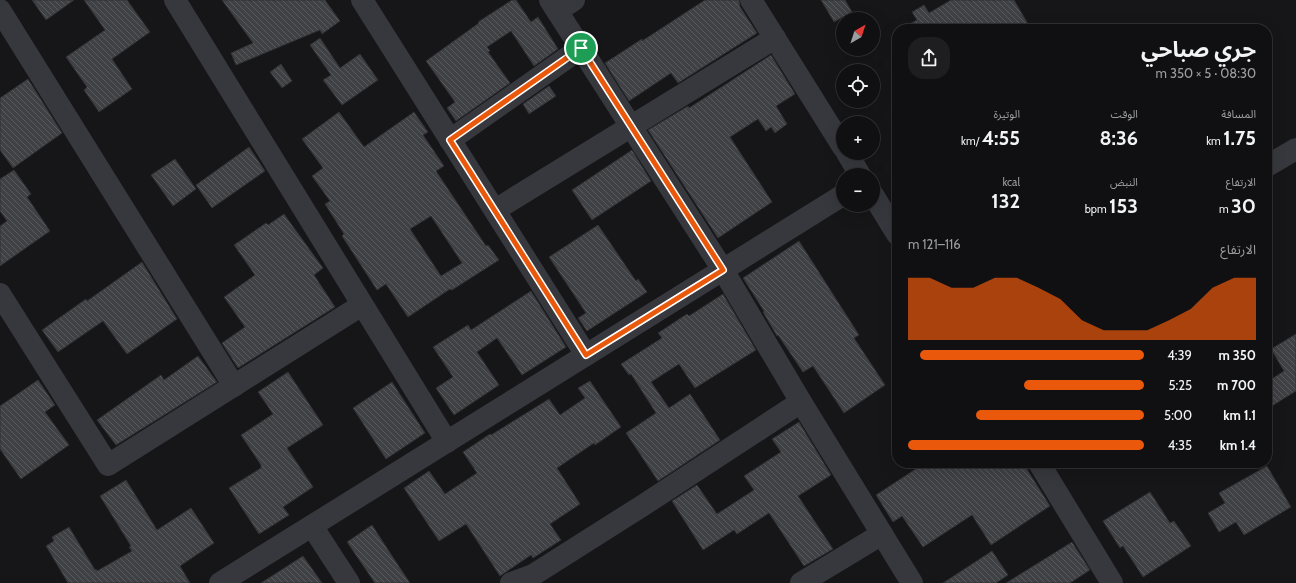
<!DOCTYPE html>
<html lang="ar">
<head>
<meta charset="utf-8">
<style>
	:root { --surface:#101012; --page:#1e1e20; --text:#f1f3f6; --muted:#9c9d9f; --line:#303032; --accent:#ea580c }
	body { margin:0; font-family:Cabin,"Noto Sans Arabic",sans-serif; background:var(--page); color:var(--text); direction:rtl; height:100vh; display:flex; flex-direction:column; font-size:15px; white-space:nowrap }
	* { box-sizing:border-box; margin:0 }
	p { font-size:13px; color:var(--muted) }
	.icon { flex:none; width:22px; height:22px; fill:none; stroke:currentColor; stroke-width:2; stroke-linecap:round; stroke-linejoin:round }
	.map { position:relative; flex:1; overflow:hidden; direction:ltr }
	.sheet { position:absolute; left:892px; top:24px; width:380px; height:444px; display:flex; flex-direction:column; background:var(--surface); border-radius:16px; box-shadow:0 4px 16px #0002,0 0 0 1px var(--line); direction:rtl }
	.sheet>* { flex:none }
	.needle { width:26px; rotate:39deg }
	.fabs { position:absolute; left:836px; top:12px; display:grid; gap:8px }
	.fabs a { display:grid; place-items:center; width:44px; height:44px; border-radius:50%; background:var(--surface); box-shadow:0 4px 16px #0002,0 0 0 1px var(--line); font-size:20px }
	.pin { position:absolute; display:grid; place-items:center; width:34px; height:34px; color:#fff; margin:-17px; border:2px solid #fff; border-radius:50%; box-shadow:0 1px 4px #0007 }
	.round { display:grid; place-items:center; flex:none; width:42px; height:42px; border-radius:16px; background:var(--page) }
	.head { display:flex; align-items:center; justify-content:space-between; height:68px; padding:0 16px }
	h1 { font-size:22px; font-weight:700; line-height:30px }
	.metrics { display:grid; grid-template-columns:repeat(3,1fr); gap:6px; height:68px; padding:4px 16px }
	.metrics div { display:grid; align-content:center }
	.metrics b { font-size:20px; font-weight:700 }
	.metrics small { font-size:11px; font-weight:400 }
	.metrics p { font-size:11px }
	.chart { height:112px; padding:8px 16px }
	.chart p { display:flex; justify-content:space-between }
	.chart svg { width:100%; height:72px; margin-top:4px; fill:var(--accent); opacity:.7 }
	ul { padding:0 16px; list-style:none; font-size:13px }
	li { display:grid; grid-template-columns:64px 48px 1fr; align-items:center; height:30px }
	li i { height:10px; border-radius:5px; background:var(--accent) }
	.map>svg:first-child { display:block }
	.building { fill:url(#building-back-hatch); stroke:#303034; fill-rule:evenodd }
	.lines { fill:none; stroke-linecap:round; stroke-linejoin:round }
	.minor { stroke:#37383d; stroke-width:22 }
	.route-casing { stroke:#fff; stroke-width:8 }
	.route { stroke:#ea580c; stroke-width:5 }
</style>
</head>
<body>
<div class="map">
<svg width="1296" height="583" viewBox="0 0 1296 583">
	<defs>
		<pattern id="building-back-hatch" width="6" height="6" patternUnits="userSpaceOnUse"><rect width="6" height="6" fill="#404145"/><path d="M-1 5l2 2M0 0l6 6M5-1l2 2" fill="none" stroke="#595a5e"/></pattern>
	</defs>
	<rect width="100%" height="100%" fill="#161618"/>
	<g class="building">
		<path d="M 32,0 L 74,0 L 46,20 Z"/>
		<path d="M 84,0 L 127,0 L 150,32 L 112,59 L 132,89 L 99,112 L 84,90 L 87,87 L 66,57 L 105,30 Z"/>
		<path d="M 222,0 L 325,0 L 340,21 L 322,34 L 320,30 L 236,65 L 231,53 L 253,43 Z"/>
		<path d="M 512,0 L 516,0 L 531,22 L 538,17 L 558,49 L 534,66 L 511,31 L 487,47 L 490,51 L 488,52 L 510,83 L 456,121 L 447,108 L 455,102 L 426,61 L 479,23 L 478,22 Z"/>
		<path d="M 705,0 L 739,0 L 740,7 L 757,33 L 678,83 L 671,73 L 629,101 L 605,63 L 642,39 L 642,41 Z"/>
		<path d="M 821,0 L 845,0 L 852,12 L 834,22 Z"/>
		<path d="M 951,0 L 1014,0 L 1031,29 L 900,29 L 917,20 L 912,12 L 924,5 L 929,13 Z"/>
		<path d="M 320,38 L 340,68 L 360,54 L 378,80 L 342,105 L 323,80 L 331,75 L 310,45 Z"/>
		<path d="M 771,55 L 795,94 L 776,106 L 787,124 L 775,133 L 771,127 L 766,131 L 758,119 L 730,137 L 772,202 L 718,238 L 648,130 L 688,106 L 689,108 Z"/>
		<path d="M 281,64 L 292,81 L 282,88 L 270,72 Z"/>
		<path d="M 28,79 L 62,133 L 13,168 L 0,150 L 0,98 Z"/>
		<path d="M 549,86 L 556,96 L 529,114 L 523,104 Z"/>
		<path d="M 339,112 L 364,147 L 414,112 L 428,132 L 423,135 L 444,166 L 436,171 L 486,246 L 488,245 L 499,260 L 452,290 L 450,289 L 408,317 L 386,284 L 377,290 L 342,236 L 344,234 L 325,204 L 330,201 L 312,176 L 323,168 L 302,139 ZM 431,216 L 462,263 L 441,276 L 410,229 Z"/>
		<path d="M 249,147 L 265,171 L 212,208 L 196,185 Z"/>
		<path d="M 632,150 L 651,181 L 592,220 L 572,190 Z"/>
		<path d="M 175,159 L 196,189 L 173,206 L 151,175 Z"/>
		<path d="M 14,170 L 31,194 L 27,197 L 50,231 L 0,266 L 0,226 L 7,221 L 0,211 L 0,179 Z"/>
		<path d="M 284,214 L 323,268 L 314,275 L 335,307 L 238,368 L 222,343 L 245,327 L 224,297 L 255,275 L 234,245 L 266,223 L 268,225 Z"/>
		<path d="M 598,225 L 636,281 L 638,279 L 647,292 L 587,331 L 578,318 L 586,313 L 549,257 Z"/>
		<path d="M 799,241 L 859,335 L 854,338 L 885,385 L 844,413 L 813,366 L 803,372 L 778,335 L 777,336 L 763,312 L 764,311 L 743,278 Z"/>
		<path d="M 142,262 L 177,319 L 127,354 L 103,321 L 58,352 L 42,330 L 86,299 L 87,301 Z"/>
		<path d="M 531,291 L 566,347 L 522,375 L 497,338 L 477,352 L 499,385 L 454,415 L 436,388 L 453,377 L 433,347 L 468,325 L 471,330 Z"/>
		<path d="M 723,294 L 756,350 L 695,388 L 679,364 L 651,382 L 669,408 L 690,394 L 720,440 L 658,481 L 626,433 L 656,413 L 631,374 L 629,375 L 621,364 L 662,338 L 658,333 L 687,314 L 689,316 Z"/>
		<path d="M 1296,334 L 1296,391 L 1267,409 L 1267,382 L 1284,371 L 1271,349 Z"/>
		<path d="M 198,356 L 217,382 L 116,445 L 97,420 L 161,375 L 164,380 Z"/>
		<path d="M 288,372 L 323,425 L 287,448 L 313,487 L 283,507 L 289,515 L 259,534 L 229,488 L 261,468 L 261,465 L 241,435 L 273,414 L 258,392 Z"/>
		<path d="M 38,380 L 55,405 L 45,412 L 69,445 L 21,479 L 0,449 L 0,406 Z"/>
		<path d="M 590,381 L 621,427 L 595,445 L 594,443 L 557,468 L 580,504 L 550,524 L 561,540 L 533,558 L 531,555 L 500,576 L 466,524 L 439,541 L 404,488 L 429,471 L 445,494 L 477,473 L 463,452 L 490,434 L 491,435 L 549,399 L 560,415 L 585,398 L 578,388 Z"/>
		<path d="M 392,382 L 425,433 L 386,459 L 353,408 Z"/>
		<path d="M 799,422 L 831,475 L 798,496 L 833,549 L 804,566 L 769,513 L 737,534 L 734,530 L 703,550 L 672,501 L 697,485 L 717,514 L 754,490 L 744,476 L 781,452 L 772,439 Z"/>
		<path d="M 925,463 L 1023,463 L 1050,506 L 991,545 L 972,515 L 923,547 L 902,516 L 893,522 L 876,495 Z"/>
		<path d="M 1267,466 L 1291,507 L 1244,535 L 1236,522 L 1219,532 L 1208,513 L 1225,503 L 1219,493 Z"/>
		<path d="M 126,480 L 157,530 L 191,508 L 214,543 L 180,566 L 190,583 L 68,583 L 46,546 L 54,541 L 52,537 L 69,527 L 95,570 L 96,569 L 97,571 L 132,551 L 129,547 L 131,546 L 100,496 Z"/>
		<path d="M 1150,492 L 1170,523 L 1174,521 L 1191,546 L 1143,577 L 1123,546 L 1120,548 L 1103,521 Z"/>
		<path d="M 372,525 L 396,562 L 410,583 L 375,583 L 347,542 Z"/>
		<path d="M 1072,542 L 1090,570 L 1070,583 L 1006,583 Z"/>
		<path d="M 992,551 L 1008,575 L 996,583 L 943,583 Z"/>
		<path d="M 303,556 L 322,583 L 261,583 Z"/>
	</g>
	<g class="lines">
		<g class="minor">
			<path d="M 175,0 L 447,442"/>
			<path d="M 362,0 L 586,355"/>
			<path d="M 550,0 L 723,270 L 801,402 L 912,583"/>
			<path d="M 751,0 L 843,147"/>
			<path d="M 0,10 L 234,386"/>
			<path d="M 557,11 L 574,0"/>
			<path d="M 450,140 L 581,48"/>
			<path d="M 847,153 L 860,175"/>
			<path d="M 1267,166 L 1296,149"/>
			<path d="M 873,195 L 897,234"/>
			<path d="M 495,210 L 775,38"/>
			<path d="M 0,294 L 108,465 L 362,305"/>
			<path d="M 1039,463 L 1112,583"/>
			<path d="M 312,526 L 349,583"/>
			<path d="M 220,583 L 843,195"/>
			<path d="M 511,583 L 533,575 L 642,506 L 801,402"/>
			<path d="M 801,583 L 882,534"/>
		</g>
	</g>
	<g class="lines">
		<defs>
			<path id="route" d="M 581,48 L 723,270 L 586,355 L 450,140 Z"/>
		</defs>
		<use href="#route" class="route-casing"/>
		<use href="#route" class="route"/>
	</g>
</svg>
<div class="fabs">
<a><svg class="needle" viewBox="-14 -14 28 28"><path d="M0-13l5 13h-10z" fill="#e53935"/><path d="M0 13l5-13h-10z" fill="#9c9d9f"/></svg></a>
<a><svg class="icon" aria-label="locate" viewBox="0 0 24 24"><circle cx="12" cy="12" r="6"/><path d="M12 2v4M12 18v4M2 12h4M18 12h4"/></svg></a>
<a>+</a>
<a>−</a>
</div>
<div class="pin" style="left:581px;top:48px;background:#1e9e55"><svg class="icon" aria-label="arrive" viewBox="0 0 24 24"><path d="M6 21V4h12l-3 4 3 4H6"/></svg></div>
<section class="sheet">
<div class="head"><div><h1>جري صباحي</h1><p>08:30 · 5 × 350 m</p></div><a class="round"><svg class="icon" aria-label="share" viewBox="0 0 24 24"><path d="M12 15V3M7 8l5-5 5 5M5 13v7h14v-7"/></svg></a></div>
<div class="metrics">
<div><p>المسافة</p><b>1.75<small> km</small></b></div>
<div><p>الوقت</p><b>8:36</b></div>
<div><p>الوتيرة</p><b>4:55<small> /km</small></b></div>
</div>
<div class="metrics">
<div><p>الارتفاع</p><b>30<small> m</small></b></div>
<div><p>النبض</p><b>153<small> bpm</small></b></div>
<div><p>kcal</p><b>132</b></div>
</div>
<div class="chart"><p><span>الارتفاع</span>116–121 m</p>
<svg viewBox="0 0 160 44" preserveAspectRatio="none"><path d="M0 44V6L10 6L20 12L30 12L40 6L50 6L60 12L70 19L80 32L90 38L100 38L110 38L120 32L130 25L140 12L150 6L160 6V44z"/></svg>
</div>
<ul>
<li><b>350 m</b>4:39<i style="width:95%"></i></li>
<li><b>700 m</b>5:25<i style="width:51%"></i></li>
<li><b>1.1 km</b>5:00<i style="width:71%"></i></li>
<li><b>1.4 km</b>4:35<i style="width:100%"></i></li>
</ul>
</section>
</div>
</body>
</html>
